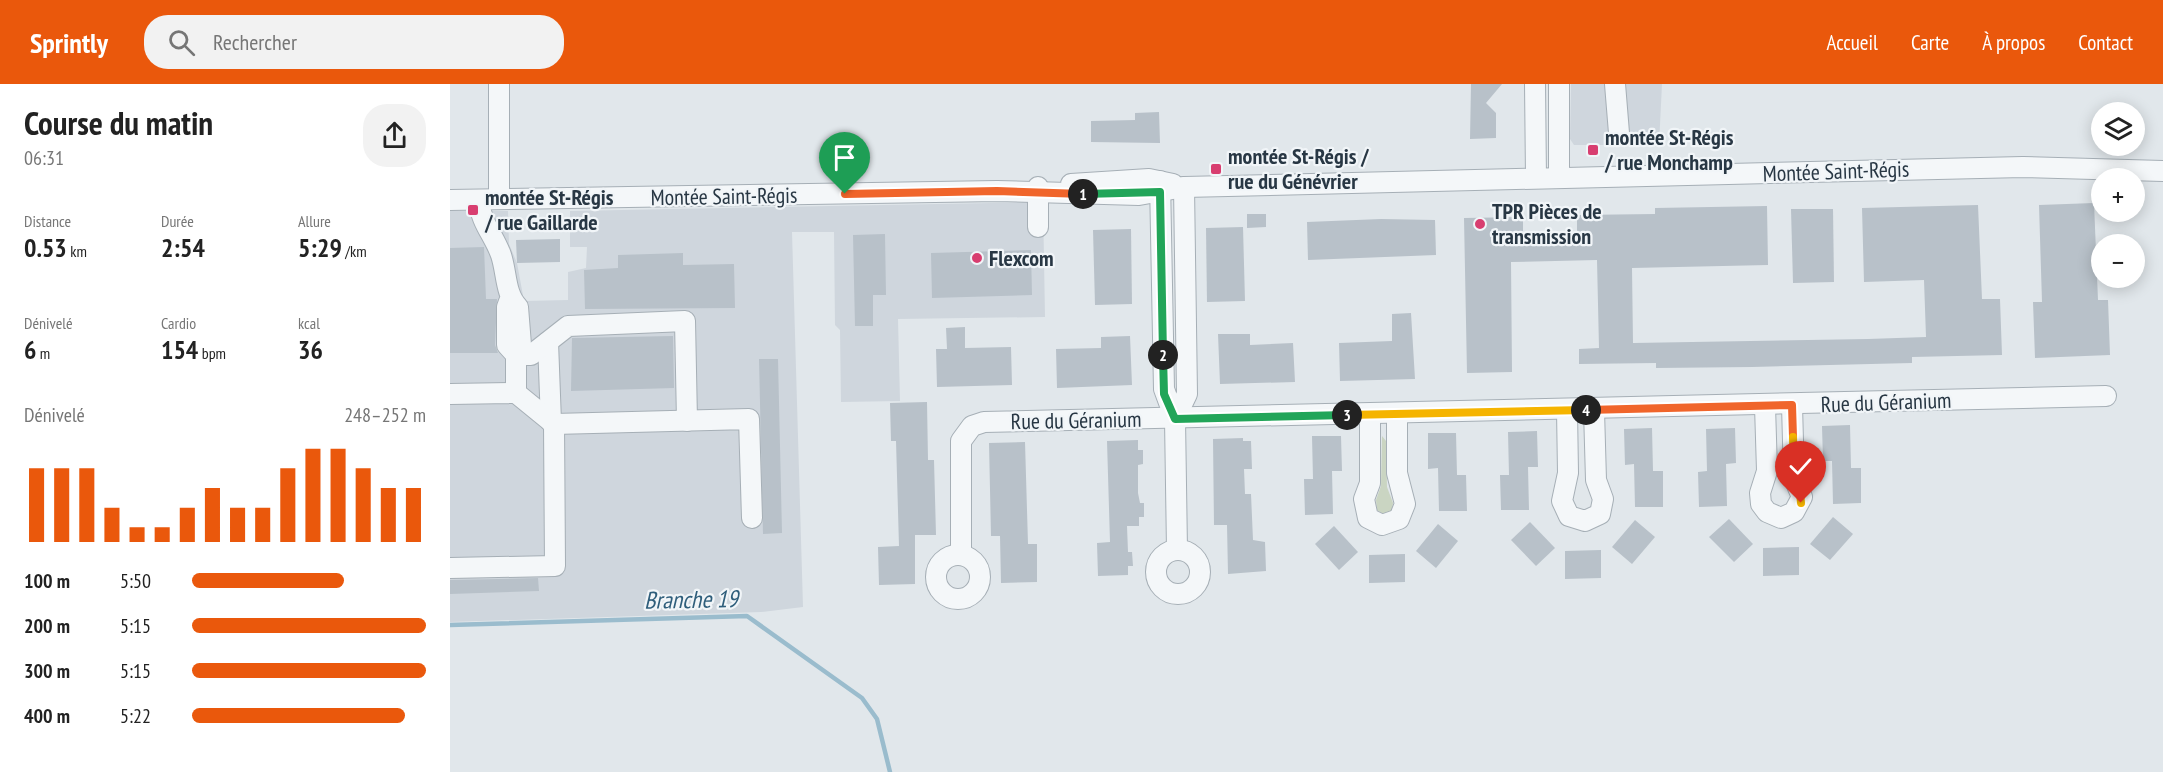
<!DOCTYPE html>
<html lang="fr">
<head>
<meta charset="utf-8">
<style>
	:root { --surface:#fff; --page:#f2f2f2; --text:#222; --muted:#767676; --accent:#ea580c }
	body { margin:0; font-family:"PT Sans Narrow",sans-serif; background:var(--page); color:var(--text); height:100vh; display:flex; flex-direction:column; font-size:22px; white-space:nowrap }
	* { box-sizing:border-box; margin:0 }
	p { font-size:20px; color:var(--muted) }
	.icon { flex:none; width:33px; height:33px; fill:none; stroke:currentColor; stroke-width:2; stroke-linecap:round; stroke-linejoin:round }
	.map { position:relative; flex:1; overflow:hidden }
	.side { display:flex; flex-direction:column; background:var(--surface); width:450px }
	.side>* { flex:none }
	.controls { position:absolute; left:1641px; top:18px; display:grid; gap:12px }
	.controls a { display:grid; place-items:center; width:54px; height:54px; border-radius:50%; background:var(--surface); box-shadow:0 3px 15px #0003; font-size:30px }
	.pin { position:absolute; display:grid; place-items:center; width:51px; height:51px; color:#fff; margin:-62px -26px; border-radius:50% 50% 50% 0; rotate:-45deg; box-shadow:0 0 6px #0007 }
	.pin .icon { rotate:45deg }
	.km { position:absolute; width:30px; height:30px; margin:-15px; border-radius:50%; background:#222; color:#fff; font-size:16px; line-height:30px; text-align:center }
	.round { display:grid; place-items:center; flex:none; width:63px; height:63px; border-radius:24px; background:var(--page) }
	.overview { display:flex; align-items:center; justify-content:space-between; height:102px; padding:0 24px }
	h1 { font-size:33px; font-weight:700; line-height:45px }
	.figures { display:grid; grid-template-columns:repeat(3,1fr); gap:9px; height:102px; padding:6px 24px }
	.figures div { display:grid; align-content:center }
	.figures b { font-size:26px; font-weight:700 }
	.figures small { font-size:16px; font-weight:400 }
	.figures p { font-size:16px }
	.chart { height:168px; padding:12px 24px }
	.chart p { display:flex; justify-content:space-between }
	.chart svg { width:100%; height:108px; margin-top:6px; stroke:var(--accent); stroke-width:6 }
	ul { padding:0 24px; list-style:none; font-size:20px }
	li { display:grid; grid-template-columns:96px 72px 1fr; align-items:center; height:45px }
	li i { height:15px; border-radius:8px; background:var(--accent) }
	header { display:flex; align-items:center; gap:36px; box-sizing:border-box; height:84px; padding:0 30px; background:var(--accent); color:#fff }
	header strong { font-size:28px }
	nav { display:flex; gap:33px; margin-inline-start:auto; font-size:21px }
	.search { width:420px; height:54px; background:var(--page); display:flex; align-items:center; gap:15px; box-sizing:border-box; padding:0 21px; border-radius:24px; color:var(--muted); font-size:22px }
	main { display:flex; flex:1; min-height:0 }
	.map>svg:first-child { display:block }
	.built { fill:#cfd6dd }
	.green { fill:#cad5c2 }
	.lines { fill:none; stroke-linecap:round; stroke-linejoin:round }
	.stream { stroke:#9abccd; stroke-width:4.5 }
	.building { fill:#b8c1c9 }
	.minor-casing { stroke:#a6afb6; stroke-width:22 }
	.minor { stroke:#f4f7f9; stroke-width:20 }
	.split-1-casing { stroke:#fff; stroke-width:12 }
	.split-2-casing { stroke:#fff; stroke-width:12 }
	.split-3-casing { stroke:#fff; stroke-width:12 }
	.split-4-casing { stroke:#fff; stroke-width:12 }
	.split-5-casing { stroke:#fff; stroke-width:12 }
	.split-6-casing { stroke:#fff; stroke-width:12 }
	.split-1 { stroke:#f0652b; stroke-width:8 }
	.split-2 { stroke:#22a559; stroke-width:8 }
	.split-3 { stroke:#22a559; stroke-width:8 }
	.split-4 { stroke:#f5b400; stroke-width:8 }
	.split-5 { stroke:#f0652b; stroke-width:8 }
	.split-6 { stroke:#f5b400; stroke-width:8 }
	.poi-dot { fill:#d83e70; stroke:#f1f5f8; stroke-width:2 }
	.labels { text-anchor:middle; stroke-width:4.5; stroke-linejoin:round; paint-order:stroke }
	.poi-label { font-size:22px; font-weight:bold; fill:#283744; stroke:#f1f5f8; text-anchor:start }
	.street-label { font-size:22px; fill:#283744; stroke:#f1f5f8 }
	.water-label { font-size:24px; font-style:italic; fill:#2f5e7b; stroke:#f1f5f8 }
</style>
</head>
<body>
<header>
<strong>Sprintly</strong>
<div class="search"><svg class="icon" aria-label="search" viewBox="0 0 24 24"><circle cx="10" cy="10" r="6"/><path d="M15 15l6 6"/></svg>Rechercher</div>
<nav><a>Accueil</a><a>Carte</a><a>À propos</a><a>Contact</a></nav>
</header>
<main>
<section class="side">
<div class="overview"><div><h1>Course du matin</h1><p>06:31</p></div><a class="round"><svg class="icon" aria-label="share" viewBox="0 0 24 24"><path d="M12 15V3M7 8l5-5 5 5M5 13v7h14v-7"/></svg></a></div>
<div class="figures">
<div><p>Distance</p><b>0.53<small> km</small></b></div>
<div><p>Durée</p><b>2:54</b></div>
<div><p>Allure</p><b>5:29<small> /km</small></b></div>
</div>
<div class="figures">
<div><p>Dénivelé</p><b>6<small> m</small></b></div>
<div><p>Cardio</p><b>154<small> bpm</small></b></div>
<div><p>kcal</p><b>36</b></div>
</div>
<div class="chart"><p><span>Dénivelé</span>248–252 m</p>
<svg viewBox="0 0 160 44" preserveAspectRatio="none"><path d="M5 44V14M15 44V14M25 44V14M35 44V30M45 44V38M55 44V38M65 44V30M75 44V22M85 44V30M95 44V30M105 44V14M115 44V6M125 44V6M135 44V14M145 44V22M155 44V22"/></svg>
</div>
<ul>
<li><b>100 m</b>5:50<i style="width:65%"></i></li>
<li><b>200 m</b>5:15<i style="width:100%"></i></li>
<li><b>300 m</b>5:15<i style="width:100%"></i></li>
<li><b>400 m</b>5:22<i style="width:91%"></i></li>
</ul>
</section>
<div class="map">
<svg width="1713" height="688" viewBox="0 0 1713 688">
	<rect width="100%" height="100%" fill="#e1e7eb"/>
	<g class="built">
		<path d="M 1121,0 L 1212,0 L 1209,61 L 1124,61 L 1120,55 Z"/>
		<path d="M 593,118 L 595,233 L 448,235 L 450,317 L 391,318 L 390,246 L 385,241 L 384,148 L 342,148 L 353,523 L 311,528 L 0,538 L 0,127 L 58,127 L 59,160 L 67,179 L 74,217 L 118,216 L 118,188 L 136,184 L 137,163 L 120,163 L 120,127 Z"/>
	</g>
	<path class="green" d="M 932,352 L 936,357 L 937,403 L 943,419 L 942,427 L 933,430 L 927,426 L 926,416 L 931,402 Z"/>
	<g class="lines">
		<path class="stream" d="M 0,541 L 297,532 L 412,614 L 427,635 L 440,688"/>
	</g>
	<g class="building">
		<path d="M 1021,0 L 1052,0 L 1036,19 L 1046,29 L 1046,54 L 1020,55 Z"/>
		<path d="M 709,28 L 710,59 L 641,58 L 641,37 L 685,36 L 685,29 Z"/>
		<path d="M 1644,119 L 1648,216 L 1658,216 L 1660,271 L 1585,274 L 1583,218 L 1592,218 L 1589,121 Z"/>
		<path d="M 1528,121 L 1532,215 L 1550,215 L 1552,271 L 1462,273 L 1462,279 L 1302,283 L 1206,284 L 1206,279 L 1129,280 L 1129,265 L 1149,264 L 1147,176 L 1061,178 L 1062,288 L 1017,289 L 1014,134 L 1073,133 L 1073,150 L 1127,149 L 1127,131 L 1205,130 L 1205,124 L 1317,122 L 1318,181 L 1182,184 L 1183,259 L 1418,255 L 1476,253 L 1474,196 L 1414,198 L 1412,124 Z"/>
		<path d="M 1341,125 L 1383,125 L 1384,198 L 1343,199 Z"/>
		<path d="M 797,130 L 816,130 L 816,143 L 797,144 Z"/>
		<path d="M 931,135 L 985,136 L 986,171 L 858,176 L 857,138 Z"/>
		<path d="M 793,143 L 795,217 L 757,218 L 756,144 Z"/>
		<path d="M 681,145 L 682,220 L 645,221 L 643,146 Z"/>
		<path d="M 435,150 L 436,211 L 423,211 L 423,242 L 405,242 L 403,151 Z"/>
		<path d="M 110,155 L 110,178 L 67,179 L 66,156 Z"/>
		<path d="M 34,163 L 36,215 L 47,215 L 45,261 L 48,269 L 0,269 L 0,164 Z"/>
		<path d="M 581,166 L 582,211 L 482,214 L 481,169 Z"/>
		<path d="M 233,169 L 233,181 L 284,180 L 285,224 L 135,225 L 134,186 L 168,184 L 168,171 Z"/>
		<path d="M 961,229 L 965,295 L 890,297 L 889,259 L 942,257 L 942,230 Z"/>
		<path d="M 515,243 L 515,264 L 561,263 L 562,301 L 487,303 L 486,265 L 497,265 L 496,244 Z"/>
		<path d="M 768,250 L 800,250 L 800,261 L 843,259 L 845,298 L 770,300 Z"/>
		<path d="M 223,252 L 224,304 L 121,307 L 122,254 Z"/>
		<path d="M 680,252 L 682,301 L 607,304 L 606,265 L 651,264 L 651,253 Z"/>
		<path d="M 309,275 L 328,275 L 332,449 L 313,450 Z"/>
		<path d="M 477,318 L 478,376 L 484,376 L 486,451 L 465,451 L 465,500 L 429,501 L 428,463 L 449,462 L 446,357 L 441,357 L 440,319 Z"/>
		<path d="M 1400,341 L 1401,384 L 1411,384 L 1411,419 L 1383,420 L 1382,377 L 1373,377 L 1372,342 Z"/>
		<path d="M 1202,344 L 1203,387 L 1213,387 L 1213,423 L 1185,423 L 1184,380 L 1175,381 L 1174,345 Z"/>
		<path d="M 1285,344 L 1286,379 L 1276,380 L 1277,422 L 1249,423 L 1248,388 L 1257,387 L 1256,345 Z"/>
		<path d="M 1087,347 L 1088,383 L 1078,383 L 1079,426 L 1051,426 L 1050,391 L 1059,391 L 1058,348 Z"/>
		<path d="M 978,349 L 1006,349 L 1007,391 L 1016,391 L 1017,427 L 989,427 L 988,384 L 978,385 Z"/>
		<path d="M 862,352 L 891,352 L 892,387 L 882,387 L 883,430 L 855,431 L 854,395 L 863,395 Z"/>
		<path d="M 793,354 L 793,357 L 801,357 L 802,385 L 794,385 L 795,410 L 801,410 L 803,456 L 815,458 L 816,487 L 778,490 L 777,441 L 764,441 L 763,355 Z"/>
		<path d="M 688,356 L 688,366 L 693,366 L 693,380 L 688,381 L 688,409 L 690,419 L 694,419 L 694,433 L 689,433 L 689,442 L 677,442 L 678,468 L 682,468 L 683,482 L 678,482 L 678,491 L 648,492 L 647,459 L 660,458 L 657,357 Z"/>
		<path d="M 575,358 L 578,460 L 587,460 L 587,498 L 551,499 L 550,452 L 541,452 L 539,359 Z"/>
		<path d="M 1383,433 L 1403,450 L 1380,476 L 1360,460 Z"/>
		<path d="M 1279,435 L 1303,460 L 1284,478 L 1259,453 Z"/>
		<path d="M 1185,436 L 1205,453 L 1182,480 L 1162,463 Z"/>
		<path d="M 1080,438 L 1105,464 L 1086,482 L 1061,456 Z"/>
		<path d="M 988,440 L 1008,457 L 986,484 L 966,467 Z"/>
		<path d="M 884,442 L 908,468 L 889,486 L 865,460 Z"/>
		<path d="M 1349,463 L 1349,491 L 1313,492 L 1313,464 Z"/>
		<path d="M 1151,466 L 1151,494 L 1115,495 L 1115,467 Z"/>
		<path d="M 955,470 L 955,498 L 919,499 L 919,471 Z"/>
		<path d="M 88,494 L 89,507 L 0,510 L 0,496 Z"/>
	</g>
	<g class="lines">
		<defs>
			<g id="minor">
				<path d="M 49,0 L 49,115"/>
				<path d="M 1085,0 L 1086,94"/>
				<path d="M 1109,0 L 1109,94"/>
				<path d="M 1165,0 L 1169,49"/>
				<path d="M 710,97 L 714,305 L 725,335 L 727,466"/>
				<path d="M 621,100 L 699,95 L 723,100"/>
				<path d="M 588,103 L 588,143"/>
				<path d="M 0,116 L 547,107 L 689,111 L 734,103 L 1573,83 L 1713,87"/>
				<path d="M 29,116 C 30,138 44,151 51,171 C 57,189 55,210 68,223 L 71,261 L 66,271 L 57,261 L 57,223 L 60,215"/>
				<path d="M 98,258 L 101,338"/>
				<path d="M 66,309 L 66,271 L 81,271 L 118,242 L 235,237 L 237,337"/>
				<path d="M 0,310 L 66,309 L 104,340 L 105,482 L 0,484"/>
				<path d="M 1315,322 L 1317,387 L 1310,409 L 1311,420 L 1317,428 L 1331,434 L 1344,428 L 1352,413 L 1344,394 L 1342,321"/>
				<path d="M 1117,326 L 1118,389 L 1112,417 L 1119,432 L 1135,437 L 1150,430 L 1153,415 L 1146,396 L 1144,326"/>
				<path d="M 920,331 L 920,399 L 914,415 L 918,434 L 932,441 L 949,435 L 955,420 L 947,389 L 947,330"/>
				<path d="M 725,335 L 737,310 L 734,103"/>
				<path d="M 104,340 L 299,335 L 302,434"/>
				<circle cx="728" cy="488" r="22"/>
				<path d="M 511,471 L 511,357 L 522,342 L 534,338 L 1656,312"/>
				<circle cx="508" cy="493" r="22"/>
			</g>
		</defs>
		<use href="#minor" class="minor-casing"/>
		<use href="#minor" class="minor"/>
	</g>
	<g class="lines">
		<defs>
			<path id="split-1" d="M 395,110 L 547,107 L 633,110"/>
			<path id="split-2" d="M 633,110 L 710,108 L 713,271"/>
			<path id="split-3" d="M 713,271 L 714,310 L 725,335 L 897,331"/>
			<path id="split-4" d="M 897,331 L 1136,326"/>
			<path id="split-5" d="M 1136,326 L 1342,321 L 1343,353"/>
			<path id="split-6" d="M 1343,353 L 1344,394 L 1350,408 L 1351,419"/>
		</defs>
		<use href="#split-1" class="split-1-casing"/>
		<use href="#split-2" class="split-2-casing"/>
		<use href="#split-3" class="split-3-casing"/>
		<use href="#split-4" class="split-4-casing"/>
		<use href="#split-5" class="split-5-casing"/>
		<use href="#split-6" class="split-6-casing"/>
		<use href="#split-1" class="split-1"/>
		<use href="#split-2" class="split-2"/>
		<use href="#split-3" class="split-3"/>
		<use href="#split-4" class="split-4"/>
		<use href="#split-5" class="split-5"/>
		<use href="#split-6" class="split-6"/>
	</g>
	<g class="poi-dot">
		<rect x="1137" y="60" width="12" height="12" rx="3"/>
		<rect x="760" y="79" width="12" height="12" rx="3"/>
		<rect x="17" y="120" width="12" height="12" rx="3"/>
		<circle cx="1030" cy="140" r="6"/>
		<circle cx="527" cy="174" r="6"/>
	</g>
	<g class="labels">
		<g class="poi-label">
			<text x="1155" y="61">montée St-Régis<tspan x="1155" dy="25">/ rue Monchamp</tspan></text>
			<text x="778" y="80">montée St-Régis /<tspan x="778" dy="25">rue du Génévrier</tspan></text>
			<text x="35" y="121">montée St-Régis<tspan x="35" dy="25">/ rue Gaillarde</tspan></text>
			<text x="1042" y="135">TPR Pièces de<tspan x="1042" dy="25">transmission</tspan></text>
			<text x="539" y="182">Flexcom</text>
		</g>
		<g class="street-label">
			<text transform="translate(1386 87) rotate(-2)" y="8">Montée Saint-Régis</text>
			<text transform="translate(274 112) rotate(-1)" y="8">Montée Saint-Régis</text>
			<text transform="translate(1436 318) rotate(-2)" y="8">Rue du Géranium</text>
			<text transform="translate(626 336) rotate(-1)" y="8">Rue du Géranium</text>
		</g>
		<g class="water-label">
			<text transform="translate(241 516) rotate(-1)" y="8">Branche 19</text>
		</g>
	</g>
</svg>
<div class="controls">
<a><svg class="icon" aria-label="layers" viewBox="0 0 24 24"><path d="M12 4l9 5-9 5-9-5zM3 14l9 5 9-5"/></svg></a>
<a>+</a>
<a>−</a>
</div>
<div class="pin" style="left:395px;top:110px;background:#1e9e55"><svg class="icon" aria-label="arrive" viewBox="0 0 24 24"><path d="M6 21V4h12l-3 4 3 4H6"/></svg></div>
<div class="pin" style="left:1351px;top:419px;background:#d93025"><svg class="icon" aria-label="check" viewBox="0 0 24 24"><path d="M5 12l5 5 9-10"/></svg></div>
<b class="km" style="left:633px;top:110px">1</b>
<b class="km" style="left:713px;top:271px">2</b>
<b class="km" style="left:897px;top:331px">3</b>
<b class="km" style="left:1136px;top:326px">4</b>
</div>
</main>
</body>
</html>
